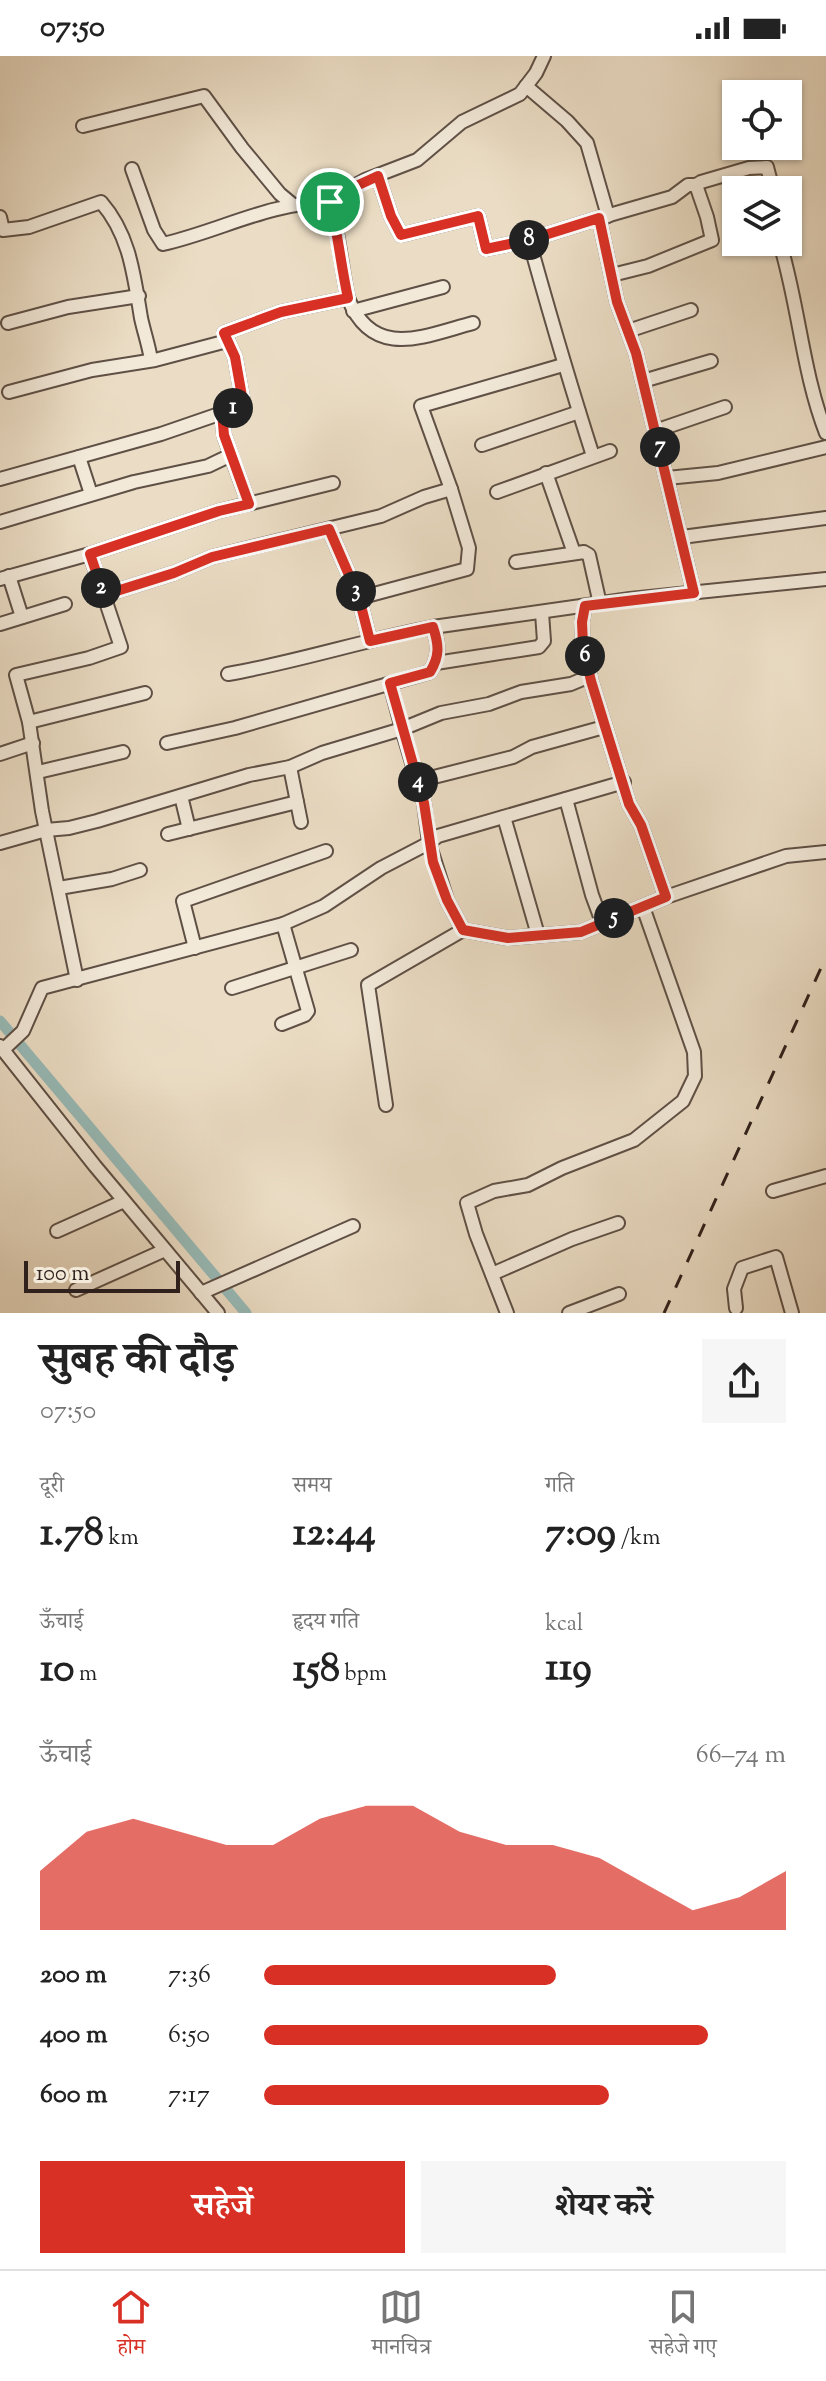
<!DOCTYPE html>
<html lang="hi">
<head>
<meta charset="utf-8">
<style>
	:root { --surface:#fff; --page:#f6f6f6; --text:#222; --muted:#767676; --line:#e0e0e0; --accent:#d93025 }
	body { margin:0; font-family:"Sorts Mill Goudy","Noto Serif Devanagari",serif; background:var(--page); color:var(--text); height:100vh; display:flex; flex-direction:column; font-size:30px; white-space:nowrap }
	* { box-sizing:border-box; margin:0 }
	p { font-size:26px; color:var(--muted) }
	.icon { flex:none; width:44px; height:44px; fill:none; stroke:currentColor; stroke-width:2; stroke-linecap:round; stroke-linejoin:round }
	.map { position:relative; height:1257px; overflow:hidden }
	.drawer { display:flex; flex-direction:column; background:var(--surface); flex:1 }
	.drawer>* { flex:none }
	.buttons { position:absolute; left:722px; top:24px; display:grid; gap:16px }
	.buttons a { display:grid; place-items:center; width:80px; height:80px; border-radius:0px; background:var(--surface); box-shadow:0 2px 6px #0004; font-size:40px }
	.scale { position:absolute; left:24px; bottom:20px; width:156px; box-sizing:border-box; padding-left:8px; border:4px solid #30211c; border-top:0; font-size:22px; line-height:28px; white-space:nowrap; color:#30211c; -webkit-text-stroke:6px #f2e9d9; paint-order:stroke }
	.pin { position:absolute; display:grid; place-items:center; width:68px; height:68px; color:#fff; margin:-34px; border:4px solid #fff; border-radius:50%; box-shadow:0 2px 8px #0007 }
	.km { position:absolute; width:40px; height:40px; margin:-20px; border-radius:50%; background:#222; color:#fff; font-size:22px; line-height:40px; text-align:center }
	.round { display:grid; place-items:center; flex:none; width:84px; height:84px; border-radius:0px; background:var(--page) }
	.summary { display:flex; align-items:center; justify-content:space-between; height:136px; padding:0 40px }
	h1 { font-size:44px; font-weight:700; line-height:60px }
	.metrics { display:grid; grid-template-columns:repeat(3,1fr); gap:12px; height:136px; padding:8px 40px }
	.metrics div { display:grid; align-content:center }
	.metrics b { font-size:40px; font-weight:700 }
	.metrics small { font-size:22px; font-weight:400 }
	.metrics p { font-size:22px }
	.chart { height:224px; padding:16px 40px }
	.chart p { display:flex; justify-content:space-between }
	.chart svg { width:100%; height:144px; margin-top:8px; fill:var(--accent); opacity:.7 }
	.primary-button { display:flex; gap:16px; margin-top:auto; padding:16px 40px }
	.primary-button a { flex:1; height:92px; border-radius:0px; background:var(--accent); color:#fff; font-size:32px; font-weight:700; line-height:92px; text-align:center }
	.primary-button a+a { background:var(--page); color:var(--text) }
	ul { padding:0 40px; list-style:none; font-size:26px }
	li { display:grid; grid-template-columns:128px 96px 1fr; align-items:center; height:60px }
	li i { height:20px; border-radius:10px; background:var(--accent) }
	.status { display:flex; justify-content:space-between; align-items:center; height:56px; padding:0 40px; background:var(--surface); direction:ltr }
	.status svg { height:22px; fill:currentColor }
	.tab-bar { display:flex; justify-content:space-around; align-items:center; height:112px; border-top:2px solid var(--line); background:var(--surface); font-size:22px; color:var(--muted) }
	.tab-bar a { display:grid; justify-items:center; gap:4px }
	.tab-bar .on { color:var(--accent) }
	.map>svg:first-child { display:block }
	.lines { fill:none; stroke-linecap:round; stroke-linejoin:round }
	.canal { stroke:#98bbb8; stroke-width:11 }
	.minor-casing { stroke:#5f5046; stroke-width:16 }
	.minor { stroke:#f2e9d9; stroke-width:12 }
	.rail { stroke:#30211c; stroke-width:3; stroke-dasharray:14 14; stroke-linecap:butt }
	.route-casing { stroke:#fff; stroke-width:16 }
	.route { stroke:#d93025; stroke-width:10 }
</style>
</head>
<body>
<div class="status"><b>07:50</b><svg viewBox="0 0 49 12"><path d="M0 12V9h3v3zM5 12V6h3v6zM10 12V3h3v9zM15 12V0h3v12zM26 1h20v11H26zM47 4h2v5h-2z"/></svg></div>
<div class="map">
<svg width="826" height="1257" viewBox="0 0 826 1257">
	<rect width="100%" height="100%" fill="#ebddc5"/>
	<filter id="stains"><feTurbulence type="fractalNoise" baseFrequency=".0025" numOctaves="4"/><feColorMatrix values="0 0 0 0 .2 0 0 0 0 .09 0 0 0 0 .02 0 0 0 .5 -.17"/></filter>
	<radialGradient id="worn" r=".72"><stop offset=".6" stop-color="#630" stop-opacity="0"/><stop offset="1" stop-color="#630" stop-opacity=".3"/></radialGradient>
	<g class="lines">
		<path class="canal" d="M 0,965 L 246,1257"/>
		<defs>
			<g id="minor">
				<path d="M 526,30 L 567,65 L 587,87 L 608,160"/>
				<path d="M 83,70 L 204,40 L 242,92 L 280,138 L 292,148"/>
				<path d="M 132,113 L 154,174 L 163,188 C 220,175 270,146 330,146"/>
				<path d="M 378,120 L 391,160 L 401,179 L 478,160 L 486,193 L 529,184 L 599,162"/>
				<path d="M 0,161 L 3,174 L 29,171 L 101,146 C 130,179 134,220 141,262 C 144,276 149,290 151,304"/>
				<path d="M 529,184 C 549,256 570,328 593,400"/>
				<path d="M 781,191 C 799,252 803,318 826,377"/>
				<path d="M 612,219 L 648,210 L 712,184 L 707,161 L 696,129"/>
				<path d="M 348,242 C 373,305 424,280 473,267"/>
				<path d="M 353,255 L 443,231"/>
				<path d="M 8,267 L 68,251 L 139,240"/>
				<path d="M 628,275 L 691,254"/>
				<path d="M 643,325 L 711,305"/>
				<path d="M 9,336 L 92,314 L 155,304 L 227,285"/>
				<path d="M 655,375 L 725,351"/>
				<path d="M 482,389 L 579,356"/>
				<path d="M 231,399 L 249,448"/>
				<path d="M 79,401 L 91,438"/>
				<path d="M 546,417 L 574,497"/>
				<path d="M 667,422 L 718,417 L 826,391"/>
				<path d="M 0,423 L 161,378 L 222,357"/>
				<path d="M 497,436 L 610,395"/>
				<path d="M 0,466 L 134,426 L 208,410 L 231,399 L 224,379 L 222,357 L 243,346 L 235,301 L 224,277 L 281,256 L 348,242 C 341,210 339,178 330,146 L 341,137 L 365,124 L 417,104 L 462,66 L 520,38 L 536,17 L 544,0"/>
				<path d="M 329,473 L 359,542 L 370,585"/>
				<path d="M 682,481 L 826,462"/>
				<path d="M 90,498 L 219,455 L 333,427"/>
				<path d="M 516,506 L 584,496 L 589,499 L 600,548"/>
				<path d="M 9,520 L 22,561"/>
				<path d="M 0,523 L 90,498 L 121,591 L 89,602 L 16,619 L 29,666 L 42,755 L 77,924"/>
				<path d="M 694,537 L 636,297 L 617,246 L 599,162 L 672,141 L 688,129 L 696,129 L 701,126 L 749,112 L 767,111 L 773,134"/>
				<path d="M 104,539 L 174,517 L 212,501 L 381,460 L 424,441 L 451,433 L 421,350 L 563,309"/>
				<path d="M 359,542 L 467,513 L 469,492 L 451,433"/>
				<path d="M 585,550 L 582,566 L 583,589 L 591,625 L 629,748 L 641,769 L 666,841"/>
				<path d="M 0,568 L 65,548"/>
				<path d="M 433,571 L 630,543 L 826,523"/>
				<path d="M 436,607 L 539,591 L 544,585 L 542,557"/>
				<path d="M 390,627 L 402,673 L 441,657 L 489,648 L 521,636 L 571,628 L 590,620"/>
				<path d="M 29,666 L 145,637"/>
				<path d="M 167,687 L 235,672 L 430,616 C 440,600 439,589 433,571 C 364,584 297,606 228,618"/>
				<path d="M 0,698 L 33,687"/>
				<path d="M 290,711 L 301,766"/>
				<path d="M 38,716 L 123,696"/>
				<path d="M 418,725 L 513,701 L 532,691 L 604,671"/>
				<path d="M 181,740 L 189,773"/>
				<path d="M 566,743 L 592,839 L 602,866"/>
				<path d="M 504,761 L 538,879"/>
				<path d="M 168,778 L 297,746"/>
				<path d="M 0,787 L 46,774 L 69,772 L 97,765 L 249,719 L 290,711 L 322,697 L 402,673 L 424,747 L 429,787 L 438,780 L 624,726"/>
				<path d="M 59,832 L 112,823 L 140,814"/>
				<path d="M 195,892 L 183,845 L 326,795"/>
				<path d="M 232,932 L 351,894"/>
				<path d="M 282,968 L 305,959 L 308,955 L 283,868"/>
				<path d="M 0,990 L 95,1110 L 218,1257"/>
				<path d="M 3,994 L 23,975 L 42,932 L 283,868 L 324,850 L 381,812 L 429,787 L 447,844 L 463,874 L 508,882 L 581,876 L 666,841 L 786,800 L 826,796"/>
				<path d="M 386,1049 L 368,929 L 463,874"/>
				<path d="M 773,1135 L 826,1120"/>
				<path d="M 57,1175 L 124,1145"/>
				<path d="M 492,1218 L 572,1183 L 618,1167"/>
				<path d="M 76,1234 L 165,1194"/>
				<path d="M 201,1237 L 353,1170"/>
				<path d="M 736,1252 L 734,1233 L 742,1212 L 776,1201 L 792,1257"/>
				<path d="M 507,1257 L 476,1178 L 467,1147 L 494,1135 L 528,1129 L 562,1112 L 634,1084 L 683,1045 L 695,1020 L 694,996 L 643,851"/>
				<path d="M 569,1257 L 619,1238"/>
			</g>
		</defs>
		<use href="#minor" class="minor-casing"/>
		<use href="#minor" class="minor"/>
		<path class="rail" d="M 664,1257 L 826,901"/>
	</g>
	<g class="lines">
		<defs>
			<path id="route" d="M 378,120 L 391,160 L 401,179 L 478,160 L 486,193 L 529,184 L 599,162 L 617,246 L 636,297 L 694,537 L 585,550 L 582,566 L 583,589 L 591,625 L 629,748 L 641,769 L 666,841 L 581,876 L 508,882 L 463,874 L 447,844 L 433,806 L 424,747 L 390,627 L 430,616 C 440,600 439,589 433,571 L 370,585 L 359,542 L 329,473 L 212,501 L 174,517 L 104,539 L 90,498 L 219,455 L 249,448 L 224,379 L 222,357 L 243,346 L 235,301 L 224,277 L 281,256 L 348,242 C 341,210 338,178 330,146 L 341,137 Z"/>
		</defs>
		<use href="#route" class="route-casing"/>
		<use href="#route" class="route"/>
	</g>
	<rect width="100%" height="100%" filter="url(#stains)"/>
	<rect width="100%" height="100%" fill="url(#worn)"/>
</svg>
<div class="buttons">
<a><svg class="icon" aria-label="locate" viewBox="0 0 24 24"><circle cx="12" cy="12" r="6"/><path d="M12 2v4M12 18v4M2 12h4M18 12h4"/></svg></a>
<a><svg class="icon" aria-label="layers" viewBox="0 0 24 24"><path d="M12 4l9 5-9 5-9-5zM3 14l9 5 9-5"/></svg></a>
</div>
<div class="scale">100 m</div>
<div class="pin" style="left:330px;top:146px;background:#1e9e55"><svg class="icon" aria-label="arrive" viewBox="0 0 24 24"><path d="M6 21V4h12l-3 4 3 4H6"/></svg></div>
<b class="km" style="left:233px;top:352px">1</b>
<b class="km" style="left:101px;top:532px">2</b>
<b class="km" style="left:356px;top:535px">3</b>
<b class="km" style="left:418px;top:726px">4</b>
<b class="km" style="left:614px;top:862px">5</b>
<b class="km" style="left:585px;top:600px">6</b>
<b class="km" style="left:660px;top:391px">7</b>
<b class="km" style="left:529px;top:184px">8</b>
</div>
<section class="drawer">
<div class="summary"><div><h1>सुबह की दौड़</h1><p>07:50</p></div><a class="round"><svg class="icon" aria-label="share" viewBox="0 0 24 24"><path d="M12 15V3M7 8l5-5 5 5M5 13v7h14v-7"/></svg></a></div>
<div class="metrics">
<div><p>दूरी</p><b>1.78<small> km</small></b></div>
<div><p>समय</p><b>12:44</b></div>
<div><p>गति</p><b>7:09<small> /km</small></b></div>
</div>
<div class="metrics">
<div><p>ऊँचाई</p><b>10<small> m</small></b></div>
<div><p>हृदय गति</p><b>158<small> bpm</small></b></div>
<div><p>kcal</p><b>119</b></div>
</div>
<div class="chart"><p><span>ऊँचाई</span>66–74 m</p>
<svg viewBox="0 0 160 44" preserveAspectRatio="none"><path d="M0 44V26L10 14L20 10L30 14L40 18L50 18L60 10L70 6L80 6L90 14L100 18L110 18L120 22L130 30L140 38L150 34L160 26V44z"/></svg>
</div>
<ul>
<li><b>200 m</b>7:36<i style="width:56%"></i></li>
<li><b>400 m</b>6:50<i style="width:85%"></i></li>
<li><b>600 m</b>7:17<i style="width:66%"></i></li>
</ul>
<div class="primary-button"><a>सहेजें</a><a>शेयर करें</a></div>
</section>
<nav class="tab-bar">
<a class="on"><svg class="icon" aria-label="home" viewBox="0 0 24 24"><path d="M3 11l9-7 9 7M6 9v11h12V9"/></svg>होम</a>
<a><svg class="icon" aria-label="map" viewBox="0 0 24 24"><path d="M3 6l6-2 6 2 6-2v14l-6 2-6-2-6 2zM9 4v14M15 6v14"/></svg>मानचित्र</a>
<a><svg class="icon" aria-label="saved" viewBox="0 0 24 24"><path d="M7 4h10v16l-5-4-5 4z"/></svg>सहेजे गए</a>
</nav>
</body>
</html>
